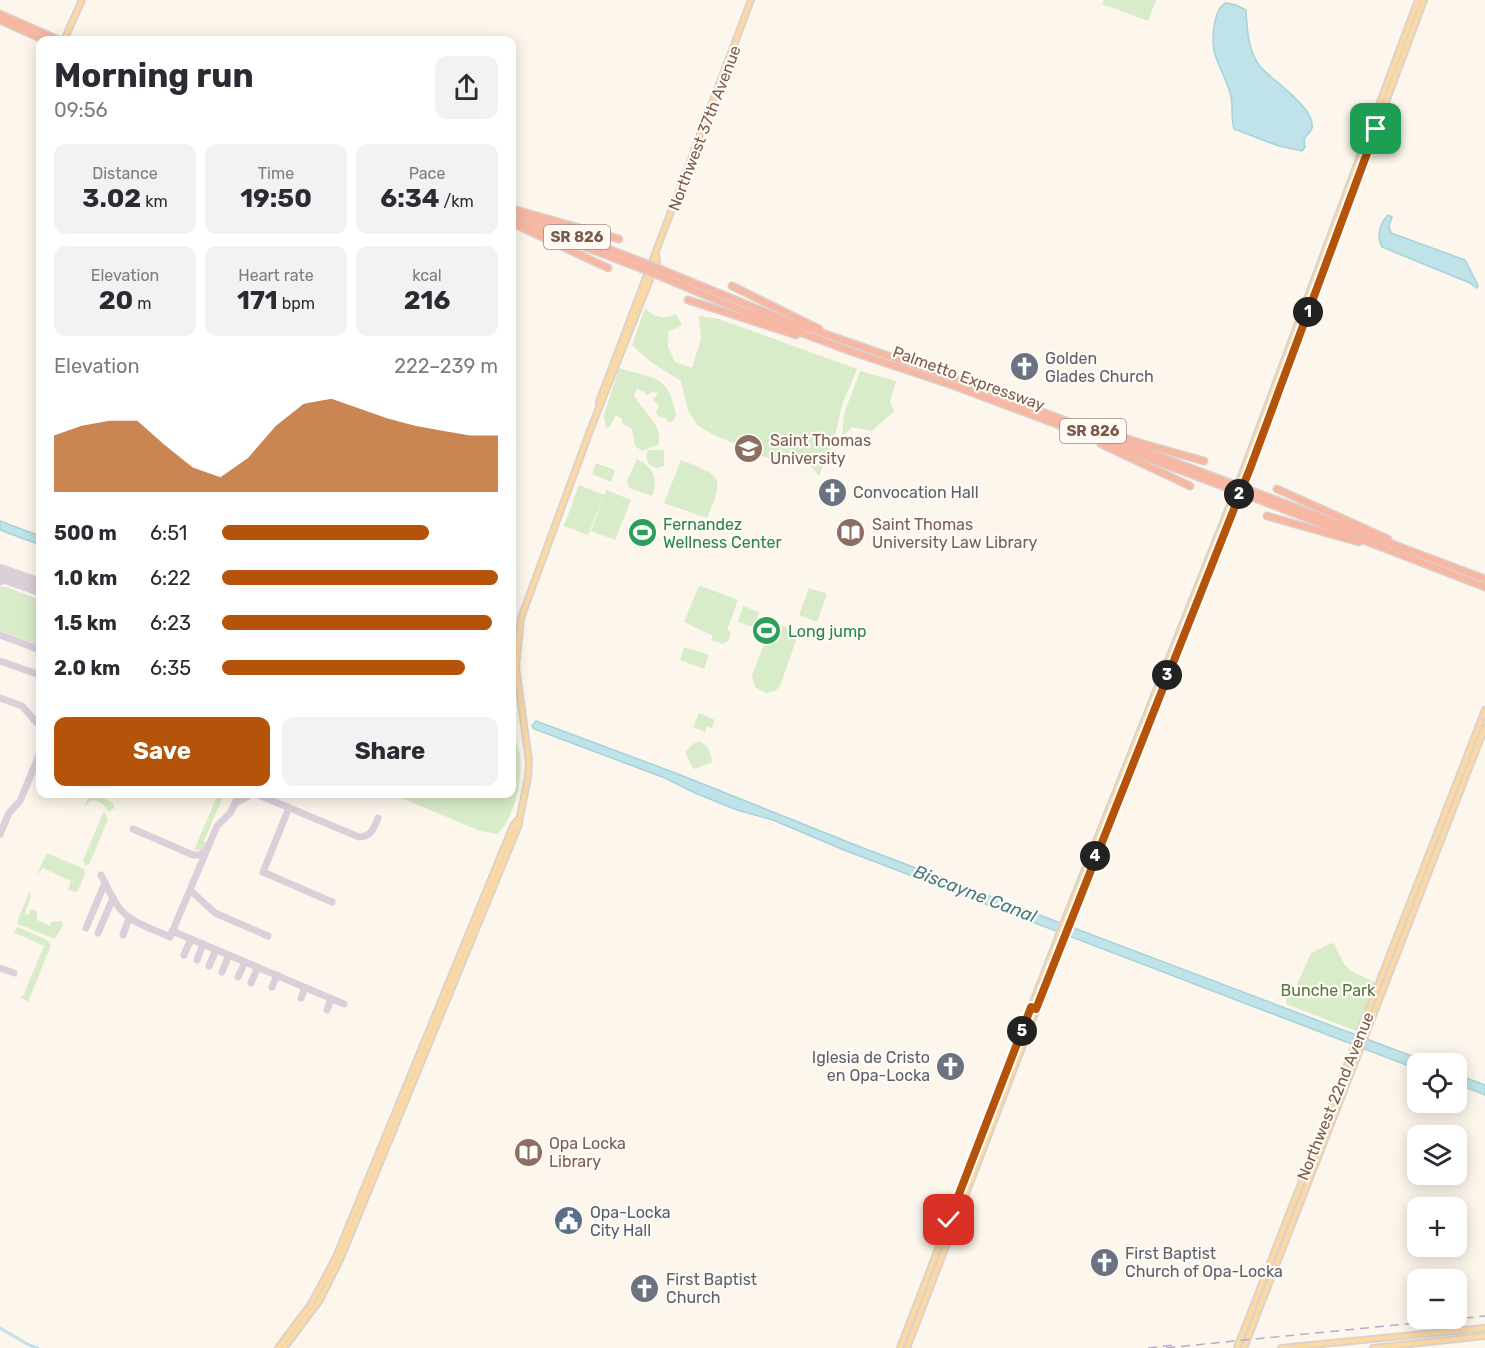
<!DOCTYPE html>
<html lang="en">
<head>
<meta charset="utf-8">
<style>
	:root { --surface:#fff; --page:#f2f2f3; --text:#2b2b33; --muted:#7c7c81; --accent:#b45309 }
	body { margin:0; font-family:Rubik,sans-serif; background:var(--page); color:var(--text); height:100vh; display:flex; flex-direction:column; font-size:22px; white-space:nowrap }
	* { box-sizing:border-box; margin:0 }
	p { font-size:20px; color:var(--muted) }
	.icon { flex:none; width:33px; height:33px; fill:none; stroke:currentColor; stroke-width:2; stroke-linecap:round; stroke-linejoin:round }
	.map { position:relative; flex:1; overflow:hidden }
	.details { position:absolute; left:36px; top:36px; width:480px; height:762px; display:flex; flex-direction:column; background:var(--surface); border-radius:12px; box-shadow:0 3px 15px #0003 }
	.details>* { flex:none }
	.fabs { position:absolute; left:1407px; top:1053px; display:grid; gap:12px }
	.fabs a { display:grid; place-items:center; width:60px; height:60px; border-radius:12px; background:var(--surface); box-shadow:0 3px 15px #0003; font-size:30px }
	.pin { position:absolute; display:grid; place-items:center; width:51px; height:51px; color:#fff; margin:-26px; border-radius:12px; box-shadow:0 3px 9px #0006 }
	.km { position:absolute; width:30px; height:30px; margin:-15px; border-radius:50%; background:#222; color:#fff; font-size:16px; line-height:30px; text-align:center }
	.round { display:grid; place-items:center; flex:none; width:63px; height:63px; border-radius:12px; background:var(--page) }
	.headline { display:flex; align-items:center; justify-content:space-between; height:102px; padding:0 18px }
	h1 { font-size:33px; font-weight:700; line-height:45px }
	.stats { display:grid; grid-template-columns:repeat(3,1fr); gap:9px; height:102px; padding:6px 18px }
	.stats div { display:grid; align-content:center; border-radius:12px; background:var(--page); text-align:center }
	.stats b { font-size:26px; font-weight:700 }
	.stats small { font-size:16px; font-weight:400 }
	.stats p { font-size:16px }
	.chart { height:168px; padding:12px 18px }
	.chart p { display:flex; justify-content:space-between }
	.chart svg { width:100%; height:108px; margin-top:6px; fill:var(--accent); opacity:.7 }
	.action { display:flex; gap:12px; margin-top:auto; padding:12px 18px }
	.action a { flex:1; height:69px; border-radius:12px; background:var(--accent); color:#fff; font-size:24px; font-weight:700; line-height:69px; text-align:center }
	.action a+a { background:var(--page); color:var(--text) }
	ul { padding:0 18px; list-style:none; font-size:20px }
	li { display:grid; grid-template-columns:96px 72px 1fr; align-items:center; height:45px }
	li i { height:15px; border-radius:8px; background:var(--accent) }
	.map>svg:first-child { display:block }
	.green { fill:#d8ecc9 }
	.water { fill:#bfe3e8; stroke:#a5d3da; stroke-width:1.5 }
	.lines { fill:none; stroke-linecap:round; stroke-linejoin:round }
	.canal { stroke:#bfe3e8; stroke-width:3 }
	.taxiway { stroke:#dbcfda; stroke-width:7 }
	.runway { stroke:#dbcfda; stroke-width:18 }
	.major-casing { stroke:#dad1cd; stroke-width:8 }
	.highway-casing { stroke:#dad1cd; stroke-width:9 }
	.major { stroke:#fbd9a5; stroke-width:4.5 }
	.highway { stroke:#f7b7a3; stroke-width:6 }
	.rail { stroke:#b9a8c9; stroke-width:1.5; stroke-dasharray:9 6; stroke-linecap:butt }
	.highway-bridge-casing { stroke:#dad1cd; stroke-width:9; stroke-linecap:butt }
	.highway-bridge { stroke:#f7b7a3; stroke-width:6 }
	.route-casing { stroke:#fff; stroke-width:12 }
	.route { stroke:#b45309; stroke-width:8 }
	.labels { text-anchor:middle; stroke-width:4.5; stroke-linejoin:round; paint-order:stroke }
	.shield { fill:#fffaf3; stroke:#a28b7f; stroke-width:1.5 }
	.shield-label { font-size:15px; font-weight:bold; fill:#7a5c4d }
	.street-label { font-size:16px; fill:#7a5c4d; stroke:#fffaf3 }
	.worship-label { font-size:16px; fill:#5b616d; stroke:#fffaf3; text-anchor:start }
	.education-label { font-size:16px; fill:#785e54; stroke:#fffaf3; text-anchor:start }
	.leisure-label { font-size:16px; fill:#27864d; stroke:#fffaf3; text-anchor:start }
	.park-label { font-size:16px; fill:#537a41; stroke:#fffaf3 }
	.service-label { font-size:16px; fill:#4e5e75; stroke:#fffaf3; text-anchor:start }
	.water-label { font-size:18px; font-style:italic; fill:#437c86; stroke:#fffaf3 }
</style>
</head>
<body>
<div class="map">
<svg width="1485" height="1348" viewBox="0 0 1485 1348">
	<rect width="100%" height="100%" fill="#fdf6ec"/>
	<g class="green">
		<path d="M 1104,0 L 1156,0 L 1148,21 L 1102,4 Z"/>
		<path d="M 645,308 C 655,318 663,320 676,314 L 682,325 L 668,332 L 668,347 L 675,362 L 692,368 L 701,339 L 699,316 L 719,319 L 857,369 L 842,405 L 834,441 L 819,476 L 807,462 L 795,459 L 777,462 L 714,435 L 698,426 L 688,410 L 681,381 L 651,362 L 632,345 Z"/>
		<path d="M 619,368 C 624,369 627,371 632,372 C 663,379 668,382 676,414 L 673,422 L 668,422 L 666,418 L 659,417 L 656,413 L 659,405 L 653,400 L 658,393 L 652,392 L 647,395 L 643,391 L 637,389 L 634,395 C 641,410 665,426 658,445 L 642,451 L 635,446 L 632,429 L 622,423 L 622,419 L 616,415 L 610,426 L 606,428 L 604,415 Z"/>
		<path d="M 860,371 L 896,381 L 890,402 L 894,411 L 872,431 L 852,427 L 842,437 L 844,414 Z"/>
		<path d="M 648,450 L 664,450 L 664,466 L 656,468 L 649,464 L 646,457 Z"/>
		<path d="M 637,459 C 654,467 658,479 652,496 L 629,488 L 627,481 Z"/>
		<path d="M 681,460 C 722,476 725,476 707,518 L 664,503 Z"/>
		<path d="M 596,463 L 615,470 L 611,482 L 592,474 Z"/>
		<path d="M 579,485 L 604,495 L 588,535 L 564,526 Z"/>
		<path d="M 606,490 L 631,500 L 615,540 L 591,531 Z"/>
		<path d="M 701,586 L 738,600 L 727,630 L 731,632 L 728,641 L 723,644 L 711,640 L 713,636 L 684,622 L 698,588 Z"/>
		<path d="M 0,587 L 7,587 L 40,600 L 40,646 L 0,631 Z"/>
		<path d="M 809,588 L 827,594 L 817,622 L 799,615 Z"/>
		<path d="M 743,606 L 759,612 L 757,622 L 753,627 L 738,622 Z"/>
		<path d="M 770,618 L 773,619 L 774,628 C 785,624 794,628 796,641 L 780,686 L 775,691 L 766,693 L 755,687 L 752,675 L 764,644 L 761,642 Z"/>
		<path d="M 684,647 L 709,655 L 704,669 L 680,660 Z"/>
		<path d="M 699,713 L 715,720 L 712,728 L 707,726 L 705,732 L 693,727 Z"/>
		<path d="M 512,733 C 514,739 519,747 520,755 C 523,780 515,815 498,834 L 480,831 L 392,794 L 512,794 Z"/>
		<path d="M 699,742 C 708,743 711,754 712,762 L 695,769 L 693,768 L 685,752 L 694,743 Z"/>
		<path d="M 84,794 L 101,794 L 105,799 L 114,804 L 114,808 L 109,812 C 102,803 95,794 85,807 L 88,798 L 84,796 Z"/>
		<path d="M 218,794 L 223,794 L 223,797 L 204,841 L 207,843 L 201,850 L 194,850 Z"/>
		<path d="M 104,811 L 108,819 L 89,865 L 85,865 L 83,860 Z"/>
		<path d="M 47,853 L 84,869 L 85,874 L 77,892 L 68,890 L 71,881 L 43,868 L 36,876 Z"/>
		<path d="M 30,891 L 31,895 L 25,913 L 28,915 L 31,909 L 37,911 L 37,920 L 50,926 L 52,922 L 61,921 L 63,925 L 55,939 L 18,924 L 18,919 Z"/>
		<path d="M 18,927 L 47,940 L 51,945 L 28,1002 L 21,997 L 23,996 L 44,946 L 13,932 Z"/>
		<path d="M 1331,943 L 1334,944 C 1349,976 1347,968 1376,983 L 1359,1032 L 1286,1004 L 1286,990 L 1296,987 L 1311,953 Z"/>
	</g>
	<g class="water">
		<path d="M 1226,3 L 1236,5 L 1246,10 C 1247,29 1248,49 1259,65 C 1270,80 1316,107 1312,128 C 1311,132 1307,135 1304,139 L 1305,147 L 1302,151 L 1279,146 L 1234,129 C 1231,119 1233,107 1231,96 C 1227,80 1218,66 1214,51 C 1212,38 1213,9 1226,3 Z"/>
		<path d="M 1388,215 L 1392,217 L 1389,226 L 1391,233 L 1465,260 L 1478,285 L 1477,288 L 1470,283 L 1382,247 C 1376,237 1380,223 1388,215 Z"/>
		<path d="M 0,521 L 40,536 L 40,545 L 0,530 Z"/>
		<path d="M 536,721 L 678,774 L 858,846 L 1430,1063 L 1418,1064 L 1417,1069 L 844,850 L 773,820 L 737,810 L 695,793 L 665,778 L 534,729 L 532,726 Z"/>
		<path d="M 1456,1074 L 1485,1085 L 1485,1095 L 1457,1084 Z"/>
	</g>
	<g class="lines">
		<path class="canal" d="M 0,1328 L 29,1345 L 38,1348"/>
		<g class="taxiway">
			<path d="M 0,582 L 10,578 L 20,580"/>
			<path d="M 0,635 L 40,650"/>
			<path d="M 0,661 L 40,675"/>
			<path d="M 0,698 L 22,706 L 36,722 L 40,724"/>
			<path d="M 256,794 L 359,837 C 371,837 374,828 378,818"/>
			<path d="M 236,803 L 252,794"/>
			<path d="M 287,807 L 288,810 L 263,872 L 332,902"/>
			<path d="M 133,829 L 193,855 L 200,855 L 207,849"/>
			<path d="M 0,834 L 9,813 L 20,801 L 40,753"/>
			<path d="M 101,875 C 107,886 112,899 120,909 C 132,923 153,929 170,937 L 217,826 L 231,812 L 239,794"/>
			<path d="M 190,890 L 215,913 L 268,936"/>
			<path d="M 86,928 L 105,883"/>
			<path d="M 172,931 L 344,1004"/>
			<path d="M 98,933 L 113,898"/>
			<path d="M 123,935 L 128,921 L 132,919"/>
			<path d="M 184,955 L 191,939"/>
			<path d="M 197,960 L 203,944"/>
			<path d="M 209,966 L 216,950"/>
			<path d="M 0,968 L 14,973"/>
			<path d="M 222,972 L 229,955"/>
			<path d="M 238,977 L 245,962"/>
			<path d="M 251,983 L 258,967"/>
			<path d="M 272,987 L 277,975"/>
			<path d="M 301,998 L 305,988"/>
			<path d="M 327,1010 L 331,999"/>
		</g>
		<path class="runway" d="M 0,573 L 40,587"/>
		<defs>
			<g id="major">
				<path d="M 64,40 L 82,0"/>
				<path d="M 599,402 L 751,0"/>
				<path d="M 278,1348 L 311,1304 L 336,1257 L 513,826 L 520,817"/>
				<path d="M 284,1348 L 320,1300 L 340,1260 L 518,827 L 528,777 L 529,761 L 516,667 L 521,618 L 591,428 L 657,262 L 656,255"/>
				<path d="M 900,1348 L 1060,932 L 1239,482 L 1418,0"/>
				<path d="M 907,1348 L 1087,878 L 1248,472 L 1424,0"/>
				<path d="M 1237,1348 L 1485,710"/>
				<path d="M 1244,1348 L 1485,727"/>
				<path d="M 1281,1348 L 1485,1328"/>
				<path d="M 1373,1348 L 1485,1336"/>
			</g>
			<g id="highway">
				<path d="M 0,14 L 59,40"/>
				<path d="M 0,20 L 44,40"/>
				<path d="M 516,210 L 619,239"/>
				<path d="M 512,212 L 642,262"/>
				<path d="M 512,219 L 640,268"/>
				<path d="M 512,223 L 608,268"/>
				<path d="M 662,270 L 782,319 L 955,379 L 1230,483"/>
				<path d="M 660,276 L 738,309 L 850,351 L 952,385 L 1228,488"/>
				<path d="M 732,286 L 819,329"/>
				<path d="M 688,300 L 796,335"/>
				<path d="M 1099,429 L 1140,443 L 1204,461"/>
				<path d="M 1101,444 L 1190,486"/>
				<path d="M 1277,489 L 1388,539"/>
				<path d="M 1249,490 L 1485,579"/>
				<path d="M 1247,495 L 1485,587"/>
				<path d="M 1267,516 L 1359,542"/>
			</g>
		</defs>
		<use href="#major" class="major-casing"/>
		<use href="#highway" class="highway-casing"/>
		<use href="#major" class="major"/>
		<use href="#highway" class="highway"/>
		<g class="rail">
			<path d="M 1148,1348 L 1175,1345"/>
			<path d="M 1166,1348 L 1485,1316"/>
		</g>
		<defs>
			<g id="highway-bridge">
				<path d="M 642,262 L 662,270"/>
				<path d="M 640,268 L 660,276"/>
				<path d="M 1230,483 L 1249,490"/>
				<path d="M 1228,488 L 1247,495"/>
			</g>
		</defs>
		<use href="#highway-bridge" class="highway-bridge-casing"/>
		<use href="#highway-bridge" class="highway-bridge"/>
	</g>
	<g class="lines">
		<defs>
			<path id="route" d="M 949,1220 L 1030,1010 L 1031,1007 L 1036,1009 L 1251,466 L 1376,129"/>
		</defs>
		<use href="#route" class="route-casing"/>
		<use href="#route" class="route"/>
	</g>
	<defs>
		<symbol id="church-disc" viewBox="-11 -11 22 22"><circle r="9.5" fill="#6b7280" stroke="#fffaf3"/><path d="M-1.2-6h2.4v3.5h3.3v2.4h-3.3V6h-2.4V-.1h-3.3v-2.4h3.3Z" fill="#fff"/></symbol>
		<symbol id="university-disc" viewBox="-11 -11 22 22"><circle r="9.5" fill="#8d6e63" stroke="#fffaf3"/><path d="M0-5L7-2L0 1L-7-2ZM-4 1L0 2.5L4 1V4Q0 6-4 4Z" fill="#fff"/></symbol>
		<symbol id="stadium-disc" viewBox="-11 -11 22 22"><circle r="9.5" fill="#2e9e5b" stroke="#fffaf3"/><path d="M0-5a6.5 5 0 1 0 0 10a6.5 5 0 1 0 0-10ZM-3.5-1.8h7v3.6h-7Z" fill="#fff"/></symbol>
		<symbol id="library-disc" viewBox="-11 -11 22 22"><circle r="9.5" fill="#8d6e63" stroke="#fffaf3"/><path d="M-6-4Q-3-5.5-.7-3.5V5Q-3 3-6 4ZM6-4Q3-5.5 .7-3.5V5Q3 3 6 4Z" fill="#fff"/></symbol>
		<symbol id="civic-disc" viewBox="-11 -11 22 22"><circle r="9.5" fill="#5c6f8a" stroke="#fffaf3"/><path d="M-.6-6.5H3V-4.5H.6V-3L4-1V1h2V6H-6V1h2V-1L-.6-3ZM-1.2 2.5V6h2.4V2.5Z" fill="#fff"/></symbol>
	</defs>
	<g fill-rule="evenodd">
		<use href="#church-disc" x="1008" y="350" width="33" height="33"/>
		<use href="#university-disc" x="732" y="432" width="33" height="33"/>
		<use href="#church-disc" x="816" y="476" width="33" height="33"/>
		<use href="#stadium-disc" x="626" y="516" width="33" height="33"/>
		<use href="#library-disc" x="834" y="516" width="33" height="33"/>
		<use href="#stadium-disc" x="750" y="614" width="33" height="33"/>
		<use href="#church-disc" x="934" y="1050" width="33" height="33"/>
		<use href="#library-disc" x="512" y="1136" width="33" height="33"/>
		<use href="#civic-disc" x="552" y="1204" width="33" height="33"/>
		<use href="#church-disc" x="1088" y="1246" width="33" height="33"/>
		<use href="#church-disc" x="628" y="1272" width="33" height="33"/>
	</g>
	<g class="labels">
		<g class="shield">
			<rect x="544" y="225" width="66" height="24" rx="4.5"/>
			<rect x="1060" y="419" width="66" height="24" rx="4.5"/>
		</g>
		<g class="shield-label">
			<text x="577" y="242">SR 826</text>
			<text x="1093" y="436">SR 826</text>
		</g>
		<g class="street-label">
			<text transform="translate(704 128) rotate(-69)" y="6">Northwest 37th Avenue</text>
			<text transform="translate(969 378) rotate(20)" y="6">Palmetto Expressway</text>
			<text transform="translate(1335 1096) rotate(-68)" y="6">Northwest 22nd Avenue</text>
		</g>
		<g class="worship-label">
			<text x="1045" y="364">Golden<tspan x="1045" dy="18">Glades Church</tspan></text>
			<text x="853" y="498">Convocation Hall</text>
			<text x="930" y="1063" text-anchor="end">Iglesia de Cristo<tspan x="930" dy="18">en Opa-Locka</tspan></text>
			<text x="1125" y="1259">First Baptist<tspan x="1125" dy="18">Church of Opa-Locka</tspan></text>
			<text x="666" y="1285">First Baptist<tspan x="666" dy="18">Church</tspan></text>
		</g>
		<g class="education-label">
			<text x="770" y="446">Saint Thomas<tspan x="770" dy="18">University</tspan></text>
			<text x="872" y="530">Saint Thomas<tspan x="872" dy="18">University Law Library</tspan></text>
			<text x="549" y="1149">Opa Locka<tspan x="549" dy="18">Library</tspan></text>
		</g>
		<g class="leisure-label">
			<text x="663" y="530">Fernandez<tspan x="663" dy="18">Wellness Center</tspan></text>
			<text x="788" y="637">Long jump</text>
		</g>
		<g class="park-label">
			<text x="1328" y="996">Bunche Park</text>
		</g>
		<g class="service-label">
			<text x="590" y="1218">Opa-Locka<tspan x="590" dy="18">City Hall</tspan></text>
		</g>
		<g class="water-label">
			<text transform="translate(975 894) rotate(21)" y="6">Biscayne Canal</text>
		</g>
	</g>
</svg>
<div class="fabs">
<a><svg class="icon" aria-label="locate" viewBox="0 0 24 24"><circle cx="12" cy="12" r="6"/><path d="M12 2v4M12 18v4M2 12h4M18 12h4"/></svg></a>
<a><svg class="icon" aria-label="layers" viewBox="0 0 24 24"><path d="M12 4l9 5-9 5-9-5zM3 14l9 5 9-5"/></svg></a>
<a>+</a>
<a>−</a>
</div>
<div class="pin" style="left:1376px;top:129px;background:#1e9e55"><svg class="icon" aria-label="arrive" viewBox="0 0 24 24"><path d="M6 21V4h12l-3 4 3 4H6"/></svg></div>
<div class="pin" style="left:949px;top:1220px;background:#d93025"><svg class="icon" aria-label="check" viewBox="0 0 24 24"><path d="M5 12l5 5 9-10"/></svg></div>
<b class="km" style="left:1308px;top:312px">1</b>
<b class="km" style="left:1239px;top:494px">2</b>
<b class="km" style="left:1167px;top:675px">3</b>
<b class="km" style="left:1095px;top:856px">4</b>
<b class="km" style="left:1022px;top:1031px">5</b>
<section class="details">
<div class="headline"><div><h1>Morning run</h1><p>09:56</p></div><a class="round"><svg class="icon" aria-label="share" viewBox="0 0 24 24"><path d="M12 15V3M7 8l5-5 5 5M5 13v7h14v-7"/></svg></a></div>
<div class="stats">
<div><p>Distance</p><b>3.02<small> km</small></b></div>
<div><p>Time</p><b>19:50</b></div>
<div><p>Pace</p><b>6:34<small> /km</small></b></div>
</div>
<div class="stats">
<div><p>Elevation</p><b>20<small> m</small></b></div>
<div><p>Heart rate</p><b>171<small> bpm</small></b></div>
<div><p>kcal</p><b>216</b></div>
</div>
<div class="chart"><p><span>Elevation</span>222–239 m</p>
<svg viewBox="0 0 160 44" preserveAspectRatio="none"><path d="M0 44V21L10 17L20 15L30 15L40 25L50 34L60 38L70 30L80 17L90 8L100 6L110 10L120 14L130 17L140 19L150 21L160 21V44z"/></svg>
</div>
<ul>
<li><b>500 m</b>6:51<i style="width:75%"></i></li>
<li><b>1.0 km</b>6:22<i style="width:100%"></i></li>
<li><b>1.5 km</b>6:23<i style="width:98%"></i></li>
<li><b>2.0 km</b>6:35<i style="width:88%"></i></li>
</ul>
<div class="action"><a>Save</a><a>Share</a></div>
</section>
</div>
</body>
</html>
